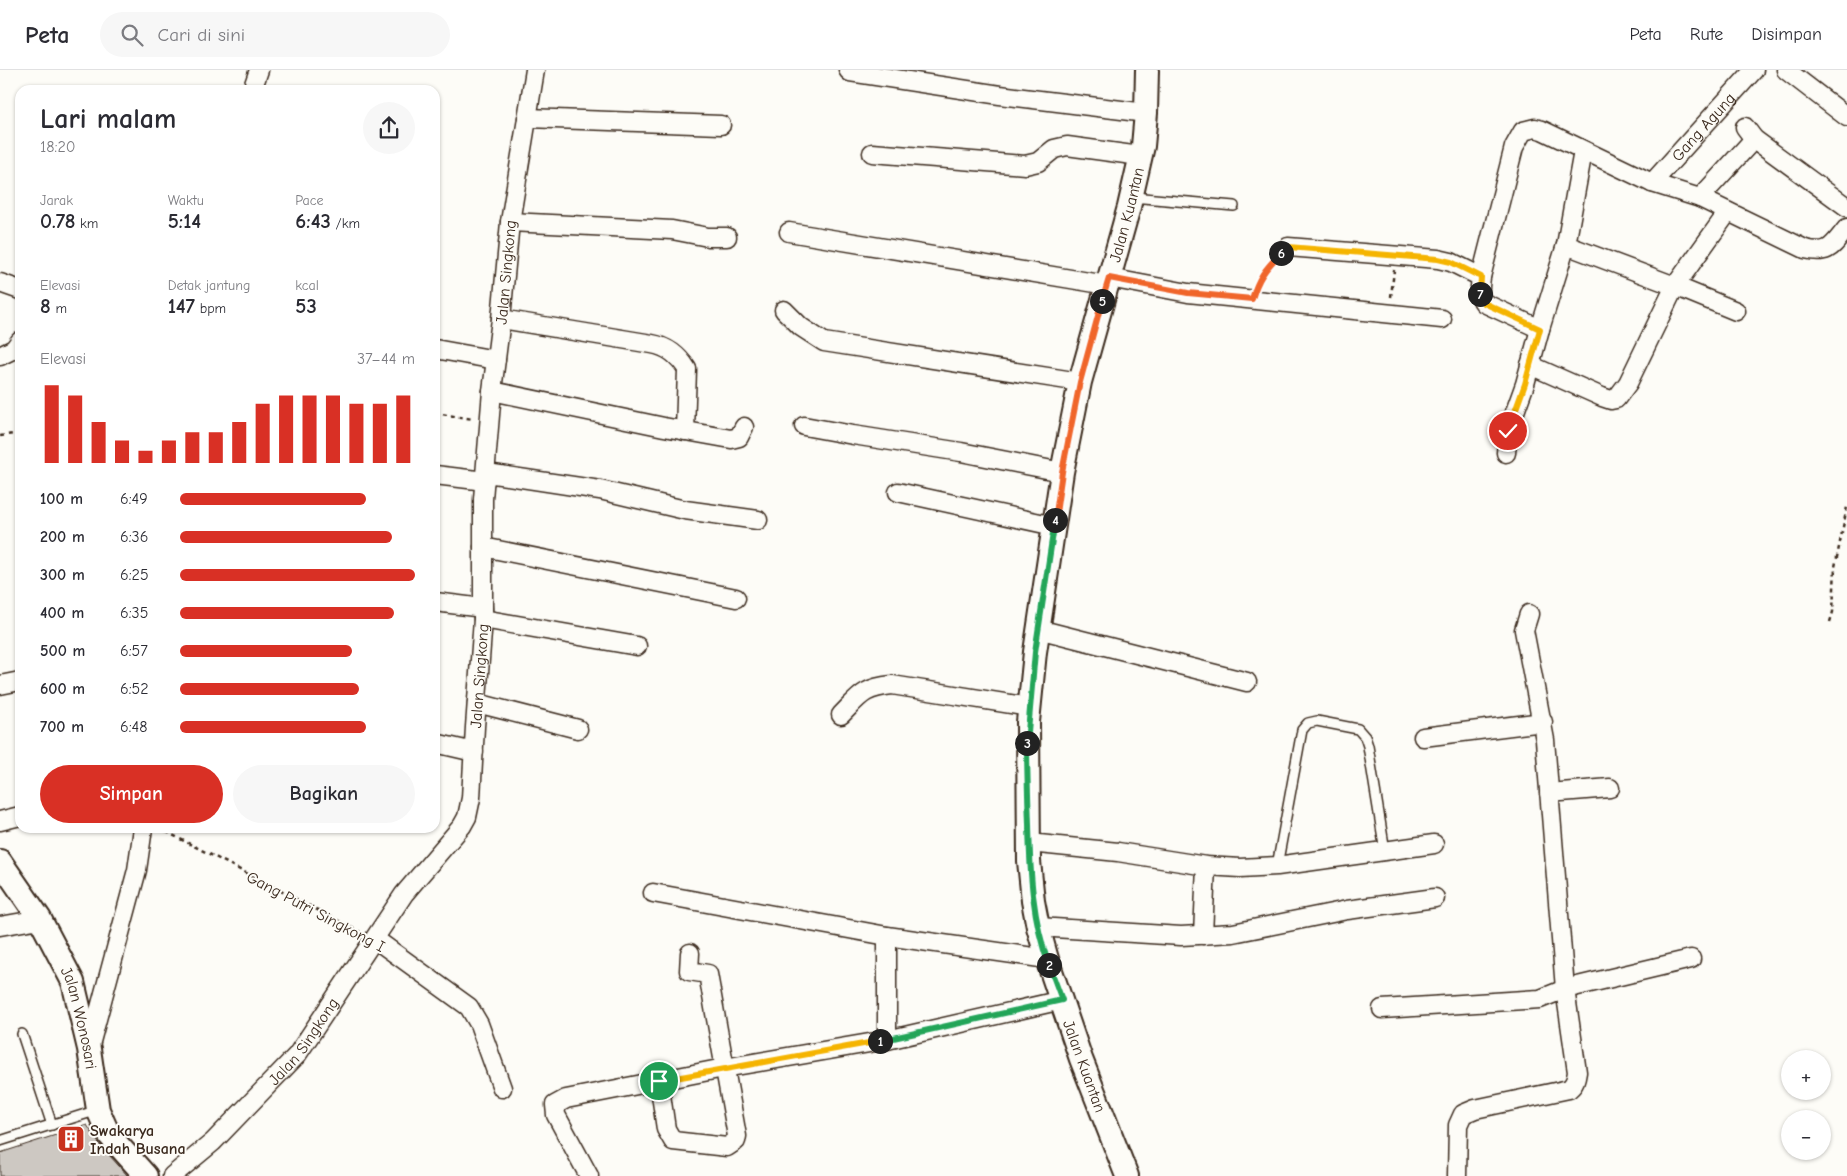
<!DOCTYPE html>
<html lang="id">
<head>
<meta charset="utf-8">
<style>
	:root { --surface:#fff; --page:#f7f7f7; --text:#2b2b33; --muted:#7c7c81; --line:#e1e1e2; --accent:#d93025 }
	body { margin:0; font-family:"Comic Neue",sans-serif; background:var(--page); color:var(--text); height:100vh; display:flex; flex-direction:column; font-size:19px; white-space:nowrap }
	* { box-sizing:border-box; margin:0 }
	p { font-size:16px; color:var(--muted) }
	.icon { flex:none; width:28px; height:28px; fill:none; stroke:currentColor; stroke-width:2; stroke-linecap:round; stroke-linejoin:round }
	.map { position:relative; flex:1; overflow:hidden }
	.panel { position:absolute; left:15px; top:15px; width:425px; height:748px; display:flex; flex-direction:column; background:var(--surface); border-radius:15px; box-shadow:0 1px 4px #0004 }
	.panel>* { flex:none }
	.buttons { position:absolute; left:1781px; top:980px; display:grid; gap:10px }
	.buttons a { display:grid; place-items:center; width:50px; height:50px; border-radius:50%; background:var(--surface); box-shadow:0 1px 4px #0004; font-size:25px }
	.pin { position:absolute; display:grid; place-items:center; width:42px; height:42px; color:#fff; margin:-21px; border:2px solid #fff; border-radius:50%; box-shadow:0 1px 5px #0007 }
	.km { position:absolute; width:25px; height:25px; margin:-12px; border-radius:50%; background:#222; color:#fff; font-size:14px; line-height:25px; text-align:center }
	.round { display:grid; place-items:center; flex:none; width:52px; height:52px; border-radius:26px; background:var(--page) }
	.head { display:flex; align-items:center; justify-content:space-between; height:85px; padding:0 25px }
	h1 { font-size:28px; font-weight:800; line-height:38px }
	.stats { display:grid; grid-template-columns:repeat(3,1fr); gap:8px; height:85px; padding:5px 25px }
	.stats div { display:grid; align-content:center }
	.stats b { font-size:21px; font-weight:800 }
	.stats small { font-size:14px; font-weight:400 }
	.stats p { font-size:14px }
	.chart { height:140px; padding:10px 25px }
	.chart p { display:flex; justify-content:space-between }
	.chart svg { width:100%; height:90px; margin-top:5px; stroke:var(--accent); stroke-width:6 }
	.button { display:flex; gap:10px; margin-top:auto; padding:10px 25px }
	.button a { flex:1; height:58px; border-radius:30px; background:var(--accent); color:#fff; font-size:20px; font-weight:800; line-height:58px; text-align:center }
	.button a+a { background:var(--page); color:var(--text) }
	ul { padding:0 25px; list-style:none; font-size:16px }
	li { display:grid; grid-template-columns:80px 60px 1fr; align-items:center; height:38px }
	li i { height:12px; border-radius:6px; background:var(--accent) }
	header { display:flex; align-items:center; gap:30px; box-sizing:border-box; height:70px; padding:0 25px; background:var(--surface); border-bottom:1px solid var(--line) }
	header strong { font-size:24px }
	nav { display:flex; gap:28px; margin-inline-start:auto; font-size:18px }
	.search { width:350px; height:45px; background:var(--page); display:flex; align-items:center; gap:12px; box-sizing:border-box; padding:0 18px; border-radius:28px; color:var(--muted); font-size:19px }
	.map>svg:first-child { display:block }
	.building { fill:#cdc8c2; stroke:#3b2a1e }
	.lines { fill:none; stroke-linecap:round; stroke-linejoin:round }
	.service-casing { stroke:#3b2a1e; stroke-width:12 }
	.minor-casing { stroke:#3b2a1e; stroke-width:21 }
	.tertiary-casing { stroke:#3b2a1e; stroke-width:26 }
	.path { stroke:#3b2a1e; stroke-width:2.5; stroke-dasharray:4 4; stroke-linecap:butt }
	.service { stroke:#fdfcf7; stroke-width:9 }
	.minor { stroke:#fdfcf7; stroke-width:18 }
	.tertiary { stroke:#fdfcf7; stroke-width:22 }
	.split-1-casing { stroke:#fff; stroke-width:10 }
	.split-2-casing { stroke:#fff; stroke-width:10 }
	.split-3-casing { stroke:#fff; stroke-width:10 }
	.split-4-casing { stroke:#fff; stroke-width:10 }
	.split-5-casing { stroke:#fff; stroke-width:10 }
	.split-6-casing { stroke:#fff; stroke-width:10 }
	.split-7-casing { stroke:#fff; stroke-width:10 }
	.split-8-casing { stroke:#fff; stroke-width:10 }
	.split-1 { stroke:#f5b400; stroke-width:6 }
	.split-2 { stroke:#22a559; stroke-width:6 }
	.split-3 { stroke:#22a559; stroke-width:6 }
	.split-4 { stroke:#22a559; stroke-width:6 }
	.split-5 { stroke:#f0652b; stroke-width:6 }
	.split-6 { stroke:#f0652b; stroke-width:6 }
	.split-7 { stroke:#f5b400; stroke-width:6 }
	.split-8 { stroke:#f5b400; stroke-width:6 }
	.labels { text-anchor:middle; stroke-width:4; stroke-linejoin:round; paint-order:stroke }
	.street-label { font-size:16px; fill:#3b2a1e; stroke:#fdfcf7 }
	.poi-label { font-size:16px; font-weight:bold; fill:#3b2a1e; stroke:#fdfcf7; text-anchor:start }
</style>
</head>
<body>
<header>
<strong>Peta</strong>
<div class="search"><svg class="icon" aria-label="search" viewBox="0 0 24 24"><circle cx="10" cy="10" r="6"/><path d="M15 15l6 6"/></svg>Cari di sini</div>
<nav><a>Peta</a><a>Rute</a><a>Disimpan</a></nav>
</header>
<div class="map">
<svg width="1847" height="1106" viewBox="0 0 1847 1106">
	<rect width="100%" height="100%" fill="#fdfcf7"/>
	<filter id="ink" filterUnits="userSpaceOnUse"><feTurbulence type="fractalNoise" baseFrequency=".02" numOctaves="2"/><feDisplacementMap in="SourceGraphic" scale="10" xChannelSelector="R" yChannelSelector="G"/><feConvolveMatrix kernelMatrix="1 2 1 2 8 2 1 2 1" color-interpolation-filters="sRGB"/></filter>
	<g filter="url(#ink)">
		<path class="building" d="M 87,1055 L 100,1075 L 128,1106 L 0,1106 L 0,1083 Z"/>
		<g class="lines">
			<defs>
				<g id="service">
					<path d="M 1132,127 L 1234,136"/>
					<path d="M 1277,796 L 1302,660 L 1308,653 L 1317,651 L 1358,659 L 1365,667 L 1368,676 L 1385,781"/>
					<path d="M 22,964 L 52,1055"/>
					<path d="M 0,1071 L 98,1040"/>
				</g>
				<g id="minor">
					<path d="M 848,0 L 850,2 L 1000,25 L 1146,43"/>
					<path d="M 1786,0 L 1847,47"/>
					<path d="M 252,20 L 259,0"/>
					<path d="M 527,48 L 721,55"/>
					<path d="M 1745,57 L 1754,69 L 1847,137"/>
					<path d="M 872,83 L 1025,95 L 1038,92 L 1054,79 L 1067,76 L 1140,86"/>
					<path id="s1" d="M 1652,113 L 1754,0"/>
					<path d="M 1700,128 L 1754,69"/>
					<path d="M 510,152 L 672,160 L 708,167 L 727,167"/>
					<path d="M 789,162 L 1107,215"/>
					<path d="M 1566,175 L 1675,216 L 1736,241"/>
					<path d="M 1288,177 L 1438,189 L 1451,192 L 1481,207"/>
					<path d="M 1109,208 L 1188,223 L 1442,249"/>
					<path d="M 0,213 L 20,220"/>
					<path d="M 784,240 L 801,257 L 824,272 L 1080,312"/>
					<path d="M 501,249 L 652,274 C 668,277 678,285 687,299 L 685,361"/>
					<path d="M 1540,259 L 1484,233 C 1478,225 1480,217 1481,207 L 1514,77 L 1523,61 L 1535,58 L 1542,60 L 1652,113 L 1700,128 L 1805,179 C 1830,185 1832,176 1847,158"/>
					<path d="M 435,279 L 496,290"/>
					<path d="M 0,286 L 14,279 L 20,271"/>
					<path d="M 1530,295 L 1602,327 L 1611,330 L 1616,329 L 1628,313 L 1675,216 L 1728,142"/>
					<path d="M 492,321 L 664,357 L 731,369 L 739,367 L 744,357"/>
					<path d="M 804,356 L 853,365 L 961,382 L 1062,402"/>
					<path d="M 1506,383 L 1508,361 L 1525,314 L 1540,259 L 1566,175 L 1583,81"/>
					<path d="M 487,403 L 600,420 L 685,440 L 758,450"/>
					<path d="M 435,405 L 485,411"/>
					<path d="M 898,422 L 1054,456"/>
					<path d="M 483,477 L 736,528"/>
					<path d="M 435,532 L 483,538"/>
					<path d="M 483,549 L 637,576"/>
					<path d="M 1038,559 L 1247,612"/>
					<path d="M 0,615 L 20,611"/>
					<path d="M 477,633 L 578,659"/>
					<path d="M 841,645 C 860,626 863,618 892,615 L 1030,637"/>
					<path d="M 1423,667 L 1543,652"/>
					<path d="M 435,673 L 474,682"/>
					<path d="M 1549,723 L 1610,718"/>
					<path d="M 0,751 L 20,746"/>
					<path d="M 1029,773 L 1118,782 L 1206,796 L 1240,798 L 1277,796 L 1434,774"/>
					<path d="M 653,823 L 887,866 L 1047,889"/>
					<path d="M 0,856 L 40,849"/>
					<path d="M 1038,857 L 1181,866 L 1233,863 L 1347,840 L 1435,828"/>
					<path d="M 1203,865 L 1206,796"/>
					<path d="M 375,869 L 469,937 L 479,954 L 502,1018"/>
					<path d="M 1382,939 L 1540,929 L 1565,919 L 1691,889"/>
					<path d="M 887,970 L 887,866"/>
					<path d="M 89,979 L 137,800 L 143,758"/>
					<path d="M 659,1011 L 666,1059 L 673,1071 L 727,1077 L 736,1071 L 737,1066 L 708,904 L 689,901 L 690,883"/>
					<path id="s2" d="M 172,1106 L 213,1072 L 297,985 L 404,824 L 462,756 L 467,747 L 471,728 L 475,657 L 483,549 L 483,429 L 492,321 L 501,249 L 510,152 L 535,0"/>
					<path d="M 589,1106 L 556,1045 L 555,1035 L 566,1029 L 724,998 L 887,970 L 1062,930"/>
					<path d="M 1457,1106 L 1458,1055 L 1463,1044 L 1475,1039 L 1569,1019 C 1575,1014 1576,1009 1577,1002 L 1565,919 L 1545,670 L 1524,560 L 1529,544"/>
				</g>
				<g id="tertiary">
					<path id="s3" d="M 0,791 L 40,849 L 73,912 L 89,979 L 98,1040 L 105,1056 L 110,1066 L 146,1106"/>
					<path id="s4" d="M 1127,1106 L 1081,989 L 1047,889 L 1038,857 L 1033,831 L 1029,791 L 1028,652 L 1035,582 L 1062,402 L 1080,312 L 1129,137 L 1143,76 L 1146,43 L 1147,0"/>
				</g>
			</defs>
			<use href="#service" class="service-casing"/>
			<use href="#minor" class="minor-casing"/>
			<use href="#tertiary" class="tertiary-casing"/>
			<g class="path">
				<path d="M 1256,213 L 1264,200 L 1277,187"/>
				<path d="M 1391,227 L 1394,200"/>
				<path d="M 435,343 L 473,349"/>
				<path d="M 0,366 L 20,363"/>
				<path d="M 1830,552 L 1833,542 L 1835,497 L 1847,437"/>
				<path d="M 159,758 L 360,862"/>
			</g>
			<use href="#service" class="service"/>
			<use href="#minor" class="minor"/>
			<use href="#tertiary" class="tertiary"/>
		</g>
	</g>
	<g class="lines" filter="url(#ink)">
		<defs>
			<path id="split-1" d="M 659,1011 L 880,971"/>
			<path id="split-2" d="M 880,971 L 1062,930 L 1049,895"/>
			<path id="split-3" d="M 1027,673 C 1027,700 1028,727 1029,754 C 1030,802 1032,849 1049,895"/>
			<path id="split-4" d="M 1027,673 L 1035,582 L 1055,450"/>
			<path id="split-5" d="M 1055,450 L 1062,402 L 1080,312 L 1102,231"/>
			<path id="split-6" d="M 1102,231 L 1109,208 L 1188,223 L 1252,229 C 1258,208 1265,199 1281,183"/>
			<path id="split-7" d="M 1281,183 L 1288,177 L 1438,189 L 1451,192 L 1481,207 L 1480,224"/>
			<path id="split-8" d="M 1480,224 L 1480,228 L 1484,233 L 1540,259 L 1525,314 L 1508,361"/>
		</defs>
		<use href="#split-1" class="split-1-casing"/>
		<use href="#split-2" class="split-2-casing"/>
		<use href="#split-3" class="split-3-casing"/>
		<use href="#split-4" class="split-4-casing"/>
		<use href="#split-5" class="split-5-casing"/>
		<use href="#split-6" class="split-6-casing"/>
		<use href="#split-7" class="split-7-casing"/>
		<use href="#split-8" class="split-8-casing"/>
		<use href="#split-1" class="split-1"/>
		<use href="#split-2" class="split-2"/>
		<use href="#split-3" class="split-3"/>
		<use href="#split-4" class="split-4"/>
		<use href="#split-5" class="split-5"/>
		<use href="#split-6" class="split-6"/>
		<use href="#split-7" class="split-7"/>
		<use href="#split-8" class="split-8"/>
	</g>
	<defs>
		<symbol id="building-square" viewBox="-11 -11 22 22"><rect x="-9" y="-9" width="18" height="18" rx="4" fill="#c8321e" stroke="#fdfcf7"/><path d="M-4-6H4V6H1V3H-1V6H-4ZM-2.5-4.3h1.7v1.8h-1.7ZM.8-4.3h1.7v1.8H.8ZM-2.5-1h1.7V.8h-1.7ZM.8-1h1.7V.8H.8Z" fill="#fff"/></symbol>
	</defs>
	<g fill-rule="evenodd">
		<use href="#building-square" x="55" y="1053" width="32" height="32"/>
	</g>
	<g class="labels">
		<g class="street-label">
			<text dy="6" stroke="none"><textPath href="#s1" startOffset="76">Gang Agung</textPath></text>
			<text dy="6" stroke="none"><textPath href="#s4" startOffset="988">Jalan Kuantan</textPath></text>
			<text dy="6" stroke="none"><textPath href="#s2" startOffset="1014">Jalan Singkong</textPath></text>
			<text dy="6" stroke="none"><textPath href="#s2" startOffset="609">Jalan Singkong</textPath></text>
			<text transform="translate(316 841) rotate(28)" y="6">Gang Putri Singkong I</text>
			<text dy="6" stroke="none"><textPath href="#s3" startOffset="178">Jalan Wonosari</textPath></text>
			<text dy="6" stroke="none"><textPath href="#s2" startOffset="189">Jalan Singkong</textPath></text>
			<text transform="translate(1085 996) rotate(70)" y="6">Jalan Kuantan</text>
		</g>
		<g class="poi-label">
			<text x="90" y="1066">Swakarya<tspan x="90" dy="18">Indah Busana</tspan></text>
		</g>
	</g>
</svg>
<div class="buttons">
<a>+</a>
<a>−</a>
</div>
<div class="pin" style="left:659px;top:1011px;background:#1e9e55"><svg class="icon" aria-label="arrive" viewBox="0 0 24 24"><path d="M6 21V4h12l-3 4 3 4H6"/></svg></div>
<div class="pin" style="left:1508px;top:361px;background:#d93025"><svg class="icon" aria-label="check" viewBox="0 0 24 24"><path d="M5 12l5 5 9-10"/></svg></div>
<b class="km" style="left:880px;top:971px">1</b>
<b class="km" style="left:1049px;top:895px">2</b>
<b class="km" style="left:1027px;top:673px">3</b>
<b class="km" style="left:1055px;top:450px">4</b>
<b class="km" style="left:1102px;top:231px">5</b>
<b class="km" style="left:1281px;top:183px">6</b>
<b class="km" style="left:1480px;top:224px">7</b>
<section class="panel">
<div class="head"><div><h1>Lari malam</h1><p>18:20</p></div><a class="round"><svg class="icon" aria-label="share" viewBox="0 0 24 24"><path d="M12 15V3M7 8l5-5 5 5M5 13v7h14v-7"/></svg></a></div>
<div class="stats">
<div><p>Jarak</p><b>0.78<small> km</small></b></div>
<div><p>Waktu</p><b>5:14</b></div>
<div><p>Pace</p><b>6:43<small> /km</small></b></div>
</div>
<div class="stats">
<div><p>Elevasi</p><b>8<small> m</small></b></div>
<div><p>Detak jantung</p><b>147<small> bpm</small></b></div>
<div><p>kcal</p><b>53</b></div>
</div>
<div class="chart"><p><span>Elevasi</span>37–44 m</p>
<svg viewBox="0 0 160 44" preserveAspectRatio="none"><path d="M5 44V6M15 44V11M25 44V24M35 44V33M45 44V38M55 44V33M65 44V29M75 44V29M85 44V24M95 44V15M105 44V11M115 44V11M125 44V11M135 44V15M145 44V15M155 44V11"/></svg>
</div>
<ul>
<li><b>100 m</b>6:49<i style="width:79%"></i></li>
<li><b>200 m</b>6:36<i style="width:90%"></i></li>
<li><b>300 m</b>6:25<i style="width:100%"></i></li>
<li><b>400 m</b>6:35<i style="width:91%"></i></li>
<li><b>500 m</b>6:57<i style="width:73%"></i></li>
<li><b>600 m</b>6:52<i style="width:76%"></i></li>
<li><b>700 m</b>6:48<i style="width:79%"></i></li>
</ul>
<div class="button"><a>Simpan</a><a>Bagikan</a></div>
</section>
</div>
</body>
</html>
